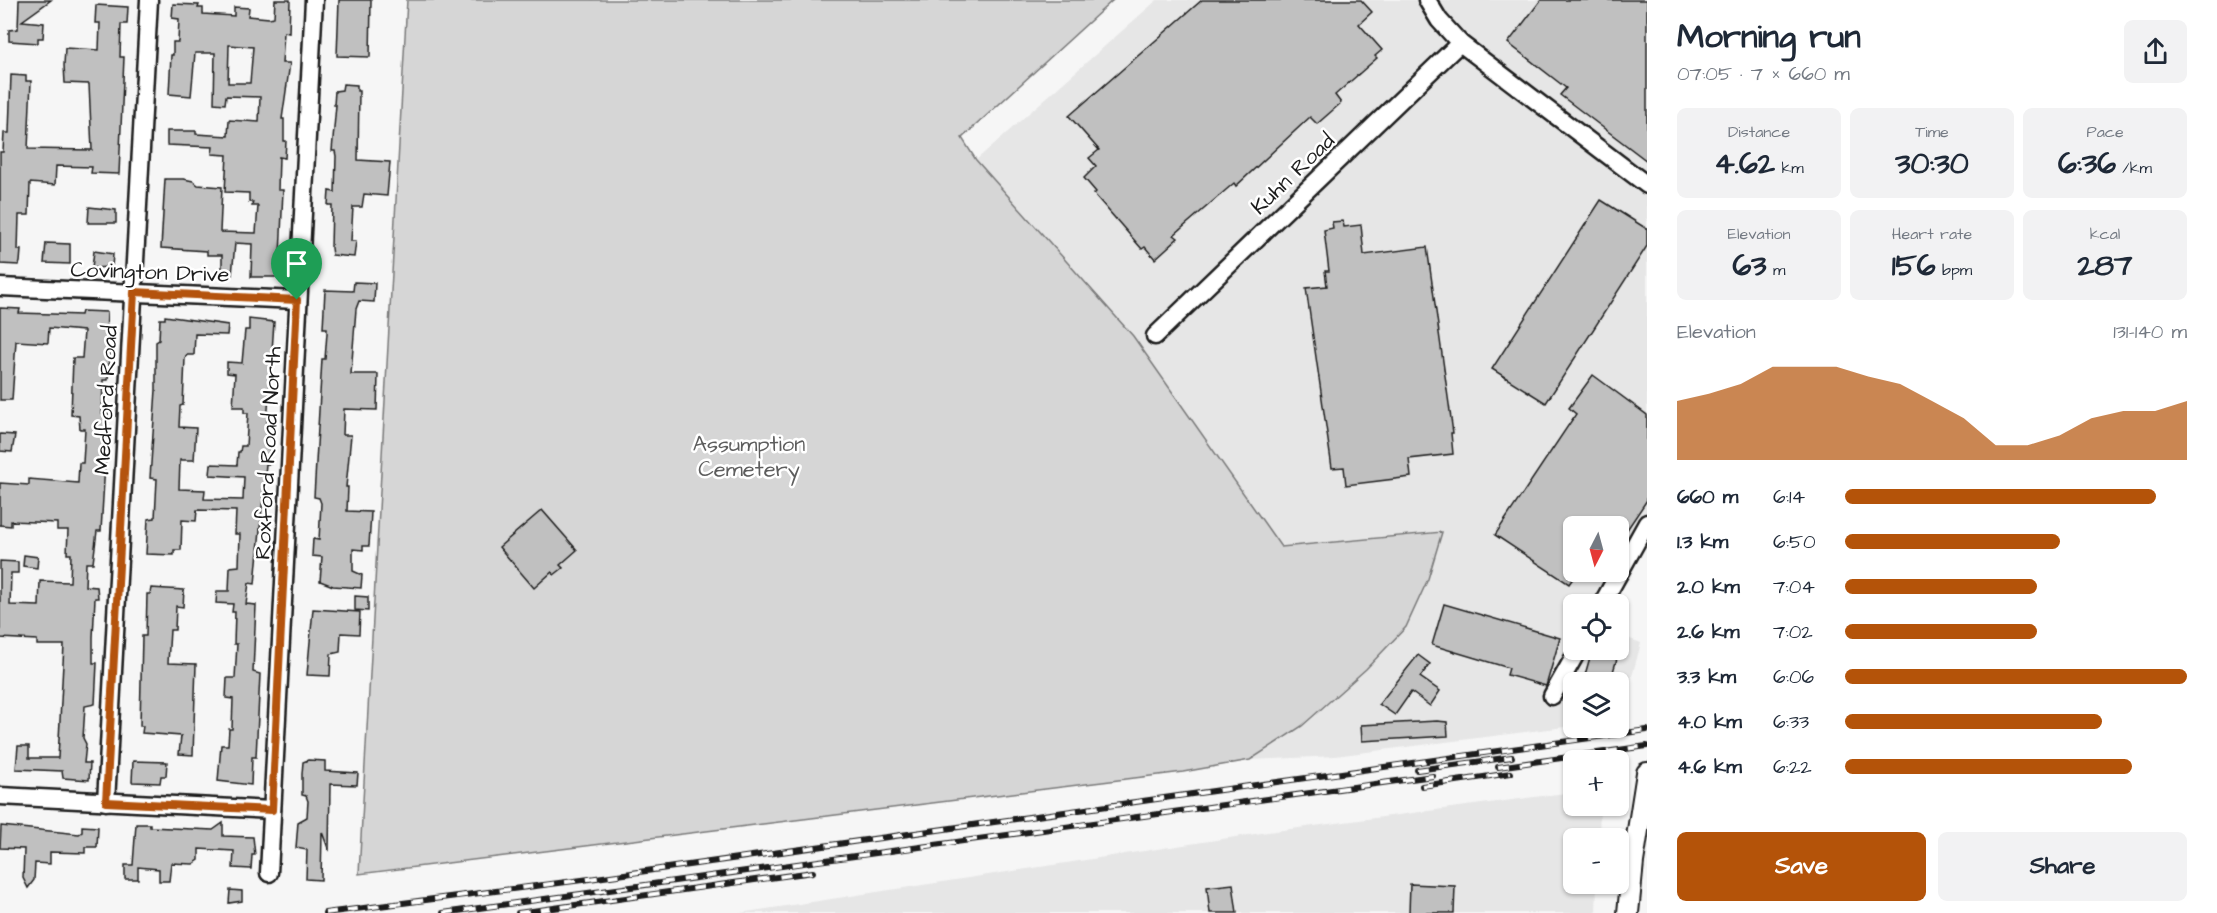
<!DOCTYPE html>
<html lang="en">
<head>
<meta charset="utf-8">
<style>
	:root { --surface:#fff; --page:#f2f2f3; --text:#1f2937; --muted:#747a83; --accent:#b45309 }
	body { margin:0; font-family:"Architects Daughter",sans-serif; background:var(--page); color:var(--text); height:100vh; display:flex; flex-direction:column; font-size:22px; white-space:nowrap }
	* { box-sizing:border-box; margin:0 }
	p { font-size:20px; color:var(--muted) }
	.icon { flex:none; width:33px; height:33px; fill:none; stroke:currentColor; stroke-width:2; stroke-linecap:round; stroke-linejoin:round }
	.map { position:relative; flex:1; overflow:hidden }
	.drawer { display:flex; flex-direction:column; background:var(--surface); width:570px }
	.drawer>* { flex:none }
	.needle { width:39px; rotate:186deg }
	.tools { position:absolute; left:1563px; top:516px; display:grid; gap:12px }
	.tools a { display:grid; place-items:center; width:66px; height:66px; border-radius:9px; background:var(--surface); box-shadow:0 2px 4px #0004; font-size:30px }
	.pin { position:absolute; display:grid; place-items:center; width:51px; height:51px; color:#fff; margin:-62px -26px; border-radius:50% 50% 50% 0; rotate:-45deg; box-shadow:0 0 6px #0007 }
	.pin .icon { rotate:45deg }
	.round { display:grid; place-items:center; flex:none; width:63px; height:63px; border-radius:9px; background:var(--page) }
	.overview { display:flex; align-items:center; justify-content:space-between; height:102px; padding:0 30px }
	h1 { font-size:33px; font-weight:700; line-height:45px }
	.figures { display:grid; grid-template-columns:repeat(3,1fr); gap:9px; height:102px; padding:6px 30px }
	.figures div { display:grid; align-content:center; border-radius:9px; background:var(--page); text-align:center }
	.figures b { font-size:30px; font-weight:700 }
	.figures small { font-size:16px; font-weight:400 }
	.figures p { font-size:16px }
	.chart { height:168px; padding:12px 30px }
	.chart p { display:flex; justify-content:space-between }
	.chart svg { width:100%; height:108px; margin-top:6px; fill:var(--accent); opacity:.7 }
	.cta { display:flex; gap:12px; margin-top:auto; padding:12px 30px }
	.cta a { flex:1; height:69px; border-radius:9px; background:var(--accent); color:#fff; font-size:24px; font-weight:700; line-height:69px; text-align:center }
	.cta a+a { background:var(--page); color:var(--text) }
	ul { padding:0 30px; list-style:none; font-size:20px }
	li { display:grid; grid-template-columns:96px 72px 1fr; align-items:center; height:45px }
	li i { height:15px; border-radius:8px; background:var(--accent) }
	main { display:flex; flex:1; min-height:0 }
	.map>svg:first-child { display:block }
	.built { fill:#e6e6e6 }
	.green { fill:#d6d6d6; stroke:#797979; stroke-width:1.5 }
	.building { fill:#c0c0c0; stroke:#1c1c1c; stroke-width:1.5; fill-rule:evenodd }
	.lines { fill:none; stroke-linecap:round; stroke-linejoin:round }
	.minor-casing { stroke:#1c1c1c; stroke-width:21 }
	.tertiary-casing { stroke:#1c1c1c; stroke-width:24 }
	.minor { stroke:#fff; stroke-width:16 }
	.tertiary { stroke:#fff; stroke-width:20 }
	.rail-casing { stroke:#1c1c1c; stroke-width:6 }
	.rail { stroke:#fff; stroke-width:4; stroke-dasharray:11; stroke-linecap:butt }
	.route-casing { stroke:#fff; stroke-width:12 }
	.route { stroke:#b45309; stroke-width:8 }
	.labels { text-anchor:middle; stroke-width:5; stroke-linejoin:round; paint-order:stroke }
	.street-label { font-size:22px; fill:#1c1c1c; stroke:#fff }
	.park-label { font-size:22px; fill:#5d5d5d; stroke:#fff }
</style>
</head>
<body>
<main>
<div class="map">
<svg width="1647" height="913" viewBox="0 0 1647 913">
	<rect width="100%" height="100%" fill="#f6f6f6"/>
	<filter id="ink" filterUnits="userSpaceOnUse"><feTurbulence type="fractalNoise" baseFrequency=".0167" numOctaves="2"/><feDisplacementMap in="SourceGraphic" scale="12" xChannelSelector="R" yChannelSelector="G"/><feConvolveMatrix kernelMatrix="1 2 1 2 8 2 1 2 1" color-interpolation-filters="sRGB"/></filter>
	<g filter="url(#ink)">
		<g class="built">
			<path d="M 1157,0 L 1647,0 L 1647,518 L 1619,566 L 1618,526 L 1574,526 L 1574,572 L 1615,572 L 1595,604 L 1574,604 L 1574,650 L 1618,650 L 1619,635 L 1641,643 L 1620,721 L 1618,682 L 1574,682 L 1573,726 L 1335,756 L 1250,760 L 1302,726 L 1366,669 L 1441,532 L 1281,547 L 1133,336 L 976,160 Z"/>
			<path d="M 1573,792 L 1574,806 L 1600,806 L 1599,838 L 1574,838 L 1574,884 L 1597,884 L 1596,913 L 740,913 L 1268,832 Z"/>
		</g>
		<path class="green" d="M 407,0 L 1113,0 L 962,138 L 976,160 L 1133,336 L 1281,547 L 1442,532 L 1428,579 L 1406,627 L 1366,669 L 1302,726 L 1250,760 L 1183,772 L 359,874 Z"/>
		<g class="building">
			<path d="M 19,0 L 51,0 L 22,21 L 44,23 L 43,38 L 38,38 L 38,43 L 9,41 L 9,30 L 18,29 Z"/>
			<path d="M 275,0 L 290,0 L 289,33 L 284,32 L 282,63 L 290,63 L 282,119 L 284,119 L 284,141 L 286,141 L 285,158 L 279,157 L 278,190 L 283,190 L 279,277 L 251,277 L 252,244 L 235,243 L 232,275 L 222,275 L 222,255 L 207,255 L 207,251 L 161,248 L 165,179 L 184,179 L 193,181 L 198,185 L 222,187 L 220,232 L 256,233 L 258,206 L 252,206 L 253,202 L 249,202 L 249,193 L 225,192 L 227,155 L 212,154 L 213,147 L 167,145 L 167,131 L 196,131 L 196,134 L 228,136 L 229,120 L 259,122 L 260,97 L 226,96 L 225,104 L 214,103 L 215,53 L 195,53 L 191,96 L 169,94 L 171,55 L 173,55 L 173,42 L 178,42 L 179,19 L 172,18 L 173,4 L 199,5 L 198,8 L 203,8 L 203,14 L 234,16 L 234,7 L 249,8 L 248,16 L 269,18 L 274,17 ZM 229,45 L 253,47 L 250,83 L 228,83 Z"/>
			<path d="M 339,0 L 371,0 L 370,57 L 337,56 Z"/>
			<path d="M 1202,0 L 1361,0 L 1372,12 L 1359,24 L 1382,50 L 1375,56 L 1377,58 L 1335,95 L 1341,103 L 1317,124 L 1310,117 L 1236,186 L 1234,183 L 1174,235 L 1178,238 L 1155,259 L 1145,247 L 1142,249 L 1094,194 L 1096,192 L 1084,178 L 1096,166 L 1089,158 L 1099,150 L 1069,116 Z"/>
			<path d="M 1541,0 L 1647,0 L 1647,161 L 1560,95 L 1566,88 L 1508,43 Z"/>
			<path d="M 96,5 L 128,7 L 127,24 L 121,24 L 120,57 L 124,57 L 119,174 L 91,173 L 92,167 L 56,166 L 55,185 L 30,183 L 29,215 L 19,215 L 18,250 L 21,250 L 20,262 L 19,265 L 0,264 L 0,152 L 3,152 L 4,133 L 9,133 L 11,75 L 26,76 L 26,81 L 31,81 L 28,149 L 92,150 L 89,84 L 65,83 L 64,65 L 65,48 L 99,50 L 100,23 L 95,23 Z"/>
			<path d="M 343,84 L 357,85 L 357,91 L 359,91 L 358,160 L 390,162 L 387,196 L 364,194 L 362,207 L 353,207 L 351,241 L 356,241 L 354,257 L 332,255 L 331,248 L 332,205 L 328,205 L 329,191 L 335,192 L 336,156 L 335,151 L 332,151 L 336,105 L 334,105 L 335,91 L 342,90 Z"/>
			<path d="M 1601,200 L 1647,229 L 1647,246 L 1546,403 L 1492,369 Z"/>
			<path d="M 89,207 L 116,210 L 116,223 L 88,223 Z"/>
			<path d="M 1343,221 L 1344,227 L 1361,225 L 1364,255 L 1427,247 L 1453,433 L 1451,433 L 1453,454 L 1409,459 L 1411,477 L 1346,485 L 1344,467 L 1332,468 L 1306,288 L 1327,286 L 1325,271 L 1329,271 L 1324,230 L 1333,228 L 1332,222 Z"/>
			<path d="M 46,243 L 70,244 L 70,264 L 44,263 Z"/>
			<path d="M 94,251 L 113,254 L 112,267 L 92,268 Z"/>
			<path d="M 354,282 L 375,283 L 374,302 L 359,301 L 356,309 L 351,374 L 378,374 L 377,410 L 344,409 L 343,435 L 351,435 L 346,487 L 348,487 L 347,511 L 371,512 L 369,546 L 363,546 L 363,550 L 353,549 L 353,571 L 362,575 L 361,588 L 333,586 L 320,581 L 322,557 L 312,556 L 313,539 L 319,540 L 321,503 L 319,498 L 314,497 L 322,359 L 325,359 L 327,333 L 327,328 L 323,328 L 325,290 L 353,291 Z"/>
			<path d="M 0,308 L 20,309 L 19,313 L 52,314 L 81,315 L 82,311 L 107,312 L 106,339 L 111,340 L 108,380 L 103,380 L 102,414 L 108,414 L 101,531 L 97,531 L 93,563 L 86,563 L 85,586 L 97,587 L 98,598 L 95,598 L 93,637 L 93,663 L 97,663 L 95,704 L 85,706 L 83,738 L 86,744 L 84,763 L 90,763 L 89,780 L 63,778 L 62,771 L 16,769 L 18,746 L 29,746 L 29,758 L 58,758 L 64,645 L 37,645 L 37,640 L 0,638 L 0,561 L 18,562 L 18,573 L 11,573 L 10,605 L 39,606 L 40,581 L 70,582 L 71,554 L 67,554 L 68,530 L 57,530 L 57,523 L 11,521 L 11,526 L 0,525 L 0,483 L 29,485 L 29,479 L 78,483 L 79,463 L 83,463 L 85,429 L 80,429 L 79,416 L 71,415 L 73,358 L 82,358 L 84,331 L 49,328 L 48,343 L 16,341 L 12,400 L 0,400 Z"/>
			<path d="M 165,316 L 228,325 L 227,335 L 195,334 L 194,355 L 187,355 L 185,358 L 183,405 L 180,406 L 179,427 L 196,428 L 194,460 L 180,460 L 179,489 L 205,490 L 204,499 L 243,500 L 244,477 L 210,475 L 211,464 L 237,465 L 238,452 L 240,452 L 241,446 L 246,446 L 248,413 L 244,413 L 244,407 L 233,407 L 235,374 L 227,373 L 227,362 L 242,363 L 245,330 L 249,330 L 249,319 L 274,322 L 267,424 L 266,448 L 271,449 L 270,464 L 266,464 L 255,584 L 249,583 L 246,604 L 256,605 L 253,672 L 260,674 L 256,757 L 252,757 L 251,785 L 218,781 L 221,745 L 228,745 L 229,729 L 232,729 L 233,699 L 226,698 L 227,678 L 235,678 L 237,644 L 234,644 L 235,612 L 232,612 L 233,604 L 216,603 L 217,591 L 229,591 L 230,567 L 239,566 L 240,534 L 235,534 L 236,511 L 197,510 L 196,521 L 182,520 L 181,550 L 174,550 L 174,555 L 146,554 L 148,519 L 155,518 L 156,499 L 157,479 L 150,478 L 156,390 L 156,342 L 159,340 L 160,319 L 165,319 Z"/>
			<path d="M 1593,375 L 1647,415 L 1647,500 L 1618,543 L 1618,526 L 1574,526 L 1574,577 L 1569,584 L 1495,535 L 1576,414 L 1569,408 Z"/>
			<path d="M 0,434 L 15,435 L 12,452 L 0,451 Z"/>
			<path d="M 542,510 L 577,550 L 560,565 L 563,568 L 554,575 L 552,572 L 534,588 L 499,547 Z"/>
			<path d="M 24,555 L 38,557 L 37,568 L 23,566 Z"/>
			<path d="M 151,588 L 184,590 L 183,607 L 176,606 L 175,630 L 170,630 L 168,663 L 196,664 L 193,755 L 179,754 L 181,736 L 142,733 L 143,726 L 140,726 L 142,636 L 146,636 L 147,594 L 150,594 Z"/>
			<path d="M 355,596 L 368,597 L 368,611 L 355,610 Z"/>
			<path d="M 1444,604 L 1560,638 L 1546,686 L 1507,675 L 1509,668 L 1432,645 Z"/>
			<path d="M 313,609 L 360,612 L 359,634 L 341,633 L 340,652 L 331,654 L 330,676 L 307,675 Z"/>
			<path d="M 1592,650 L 1618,655 L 1610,682 L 1583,682 Z"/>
			<path d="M 1418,655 L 1430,664 L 1420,677 L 1440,691 L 1430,706 L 1411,692 L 1395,715 L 1379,704 Z"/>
			<path d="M 1437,721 L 1447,722 L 1448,736 L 1362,741 L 1361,725 Z"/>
			<path d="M 308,760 L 325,761 L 325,771 L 358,773 L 357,785 L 330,784 L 329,851 L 322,832 L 321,880 L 306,879 L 307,850 L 296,848 L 298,822 L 307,817 L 308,801 L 306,796 L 302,795 L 302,774 L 303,762 Z"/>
			<path d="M 133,761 L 167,762 L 166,776 L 161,776 L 160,783 L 132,782 Z"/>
			<path d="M 223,823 L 223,836 L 253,837 L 255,855 L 252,855 L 251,869 L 233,868 L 234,851 L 199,849 L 199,860 L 193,864 L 171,863 L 169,881 L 159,881 L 159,869 L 138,867 L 138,879 L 125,879 L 125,865 L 133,865 L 136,824 L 150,824 L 150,827 L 213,830 Z"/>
			<path d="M 1,826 L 79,834 L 82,832 L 82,826 L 98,827 L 97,847 L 85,847 L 85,853 L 50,852 L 50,864 L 35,863 L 34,880 L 28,888 L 23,878 L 24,849 L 0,848 Z"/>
			<path d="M 1233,884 L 1237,913 L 1210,913 L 1207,887 Z"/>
			<path d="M 1410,884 L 1455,886 L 1454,913 L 1409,913 Z"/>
			<path d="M 230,890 L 242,891 L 242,901 L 229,903 Z"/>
		</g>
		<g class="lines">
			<defs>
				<g id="minor">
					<path d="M 1427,0 L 1439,20 L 1460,43 L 1647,185"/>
					<path d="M 0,287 L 297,300"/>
					<path d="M 1155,336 L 1460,43"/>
					<path d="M 1602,604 L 1647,523"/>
					<path d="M 1552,696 L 1578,650"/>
					<path d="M 0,796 L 272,810"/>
					<path d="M 106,802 L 149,0"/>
					<path d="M 269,873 L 314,0"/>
				</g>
				<path id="tertiary" d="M 1628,913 L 1633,862 L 1647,773"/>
			</defs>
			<use href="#minor" class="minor-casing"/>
			<use href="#tertiary" class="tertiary-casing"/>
			<use href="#minor" class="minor"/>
			<use href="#tertiary" class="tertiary"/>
			<defs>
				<g id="rail">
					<path d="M 1498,767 L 1647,746"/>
					<path d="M 1417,770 L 1512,757"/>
					<path d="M 1422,786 L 1511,773"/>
					<path d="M 325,913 L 582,880 L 1647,730"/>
					<path d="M 443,913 L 1433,776"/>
					<path d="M 518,913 L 813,872"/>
				</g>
			</defs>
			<use href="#rail" class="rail-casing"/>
			<use href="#rail" class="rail"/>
		</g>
	</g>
	<g class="lines" filter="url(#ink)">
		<defs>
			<path id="route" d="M 134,292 L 297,300 L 272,810 L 106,802 Z"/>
		</defs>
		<use href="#route" class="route-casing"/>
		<use href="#route" class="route"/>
	</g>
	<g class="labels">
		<g class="street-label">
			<text transform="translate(1292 173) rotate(-44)" y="8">Kuhn Road</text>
			<text transform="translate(150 271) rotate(2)" y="8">Covington Drive</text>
			<text transform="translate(105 400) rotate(-87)" y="8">Medford Road</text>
			<text transform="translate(267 453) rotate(-87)" y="8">Roxford Road North</text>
		</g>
		<g class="park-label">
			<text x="749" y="451">Assumption<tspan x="749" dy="25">Cemetery</tspan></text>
		</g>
	</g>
</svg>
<div class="tools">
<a><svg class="needle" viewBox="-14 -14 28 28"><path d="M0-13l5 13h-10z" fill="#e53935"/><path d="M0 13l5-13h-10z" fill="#747a83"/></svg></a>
<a><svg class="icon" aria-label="locate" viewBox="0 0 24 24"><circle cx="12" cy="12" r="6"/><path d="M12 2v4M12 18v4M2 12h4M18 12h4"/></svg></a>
<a><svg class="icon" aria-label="layers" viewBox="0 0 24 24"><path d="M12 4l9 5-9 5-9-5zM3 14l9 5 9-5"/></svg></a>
<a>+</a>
<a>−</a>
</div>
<div class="pin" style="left:297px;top:300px;background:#1e9e55"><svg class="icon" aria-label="arrive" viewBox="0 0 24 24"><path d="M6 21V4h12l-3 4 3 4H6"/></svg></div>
</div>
<section class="drawer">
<div class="overview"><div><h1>Morning run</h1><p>07:05 · 7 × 660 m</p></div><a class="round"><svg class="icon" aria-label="share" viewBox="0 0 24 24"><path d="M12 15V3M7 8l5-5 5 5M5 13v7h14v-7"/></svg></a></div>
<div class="figures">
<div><p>Distance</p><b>4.62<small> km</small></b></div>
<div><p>Time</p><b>30:30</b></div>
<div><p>Pace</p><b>6:36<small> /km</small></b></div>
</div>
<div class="figures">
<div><p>Elevation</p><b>63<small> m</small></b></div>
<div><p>Heart rate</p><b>156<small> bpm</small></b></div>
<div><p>kcal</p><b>287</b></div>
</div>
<div class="chart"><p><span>Elevation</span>131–140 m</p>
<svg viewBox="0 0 160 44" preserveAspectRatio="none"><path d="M0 44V20L10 17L20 13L30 6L40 6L50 6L60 10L70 13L80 20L90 27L100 38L110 38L120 34L130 27L140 24L150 24L160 20V44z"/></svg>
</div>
<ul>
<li><b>660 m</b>6:14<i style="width:91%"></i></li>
<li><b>1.3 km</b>6:50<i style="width:63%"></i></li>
<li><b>2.0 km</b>7:04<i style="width:56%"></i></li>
<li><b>2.6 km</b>7:02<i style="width:56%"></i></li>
<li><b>3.3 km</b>6:06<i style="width:100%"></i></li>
<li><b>4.0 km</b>6:33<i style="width:75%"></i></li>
<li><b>4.6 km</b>6:22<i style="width:84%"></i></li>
</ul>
<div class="cta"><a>Save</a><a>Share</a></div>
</section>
</main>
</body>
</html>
